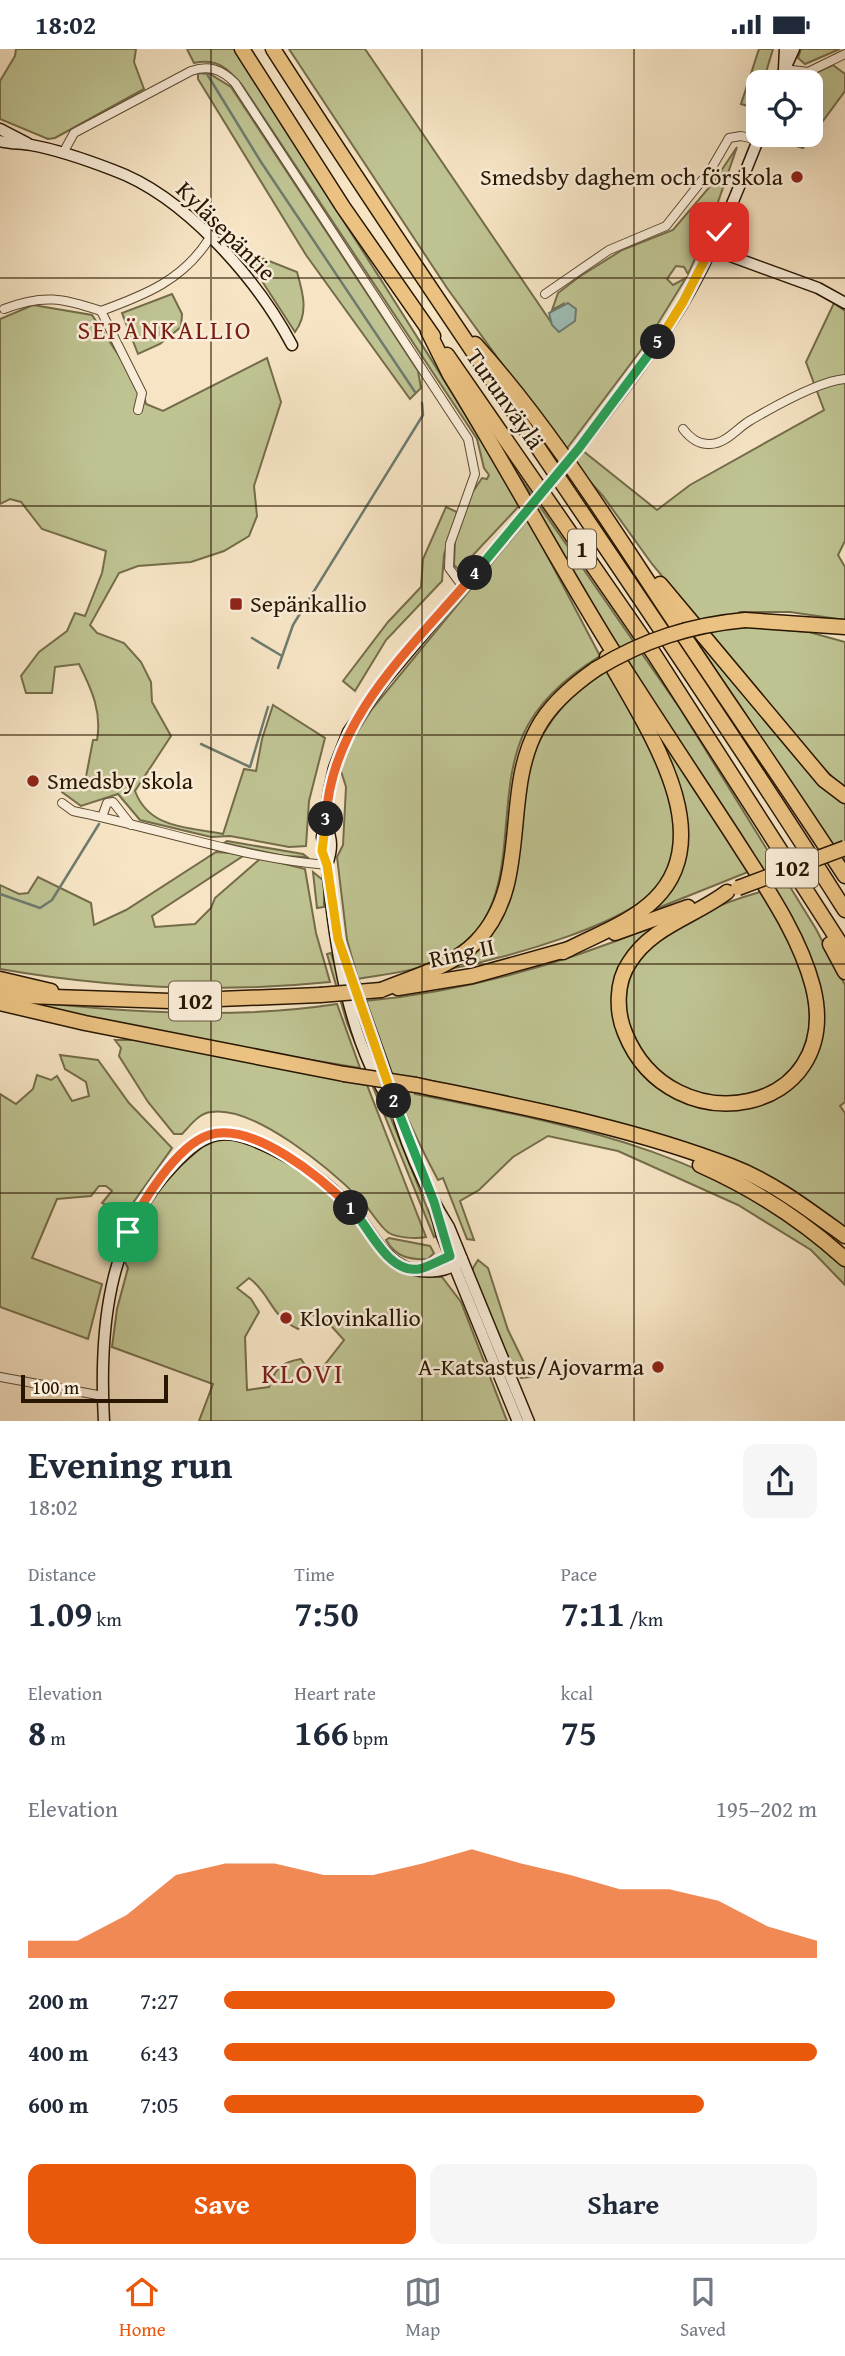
<!DOCTYPE html>
<html lang="en">
<head>
<meta charset="utf-8">
<style>
	:root { --surface:#fff; --page:#f6f6f7; --text:#1f2937; --muted:#747a83; --line:#e0e1e3; --accent:#ea580c }
	body { margin:0; font-family:"Gentium Book Plus",serif; background:var(--page); color:var(--text); height:100vh; display:flex; flex-direction:column; font-size:26px; white-space:nowrap }
	* { box-sizing:border-box; margin:0 }
	p { font-size:23px; color:var(--muted) }
	.icon { flex:none; width:38px; height:38px; fill:none; stroke:currentColor; stroke-width:2; stroke-linecap:round; stroke-linejoin:round }
	.map { position:relative; height:1372px; overflow:hidden }
	.drawer { display:flex; flex-direction:column; background:var(--surface); flex:1 }
	.drawer>* { flex:none }
	.controls { position:absolute; left:746px; top:21px; display:grid; gap:14px }
	.controls a { display:grid; place-items:center; width:77px; height:77px; border-radius:14px; background:var(--surface); box-shadow:0 7px 28px #0002; font-size:35px }
	.scale { position:absolute; left:21px; bottom:18px; width:147px; box-sizing:border-box; padding-left:7px; border:4px solid #281600; border-top:0; font-size:19px; line-height:24px; white-space:nowrap; color:#281600; -webkit-text-stroke:5px #f9edd9; paint-order:stroke }
	.pin { position:absolute; display:grid; place-items:center; width:60px; height:60px; color:#fff; margin:-30px; border-radius:14px; box-shadow:0 4px 10px #0006 }
	.km { position:absolute; width:35px; height:35px; margin:-18px; border-radius:50%; background:#222; color:#fff; font-size:19px; line-height:35px; text-align:center }
	.round { display:grid; place-items:center; flex:none; width:74px; height:74px; border-radius:14px; background:var(--page) }
	.head { display:flex; align-items:center; justify-content:space-between; height:119px; padding:0 28px }
	h1 { font-size:38px; font-weight:600; line-height:52px }
	.figures { display:grid; grid-template-columns:repeat(3,1fr); gap:10px; height:119px; padding:7px 28px }
	.figures div { display:grid; align-content:center }
	.figures b { font-size:35px; font-weight:600 }
	.figures small { font-size:19px; font-weight:400 }
	.figures p { font-size:19px }
	.chart { height:196px; padding:14px 28px }
	.chart p { display:flex; justify-content:space-between }
	.chart svg { width:100%; height:126px; margin-top:7px; fill:var(--accent); opacity:.7 }
	.button { display:flex; gap:14px; margin-top:auto; padding:14px 28px }
	.button a { flex:1; height:80px; border-radius:14px; background:var(--accent); color:#fff; font-size:28px; font-weight:600; line-height:80px; text-align:center }
	.button a+a { background:var(--page); color:var(--text) }
	ul { padding:0 28px; list-style:none; font-size:23px }
	li { display:grid; grid-template-columns:112px 84px 1fr; align-items:center; height:52px }
	li i { height:18px; border-radius:9px; background:var(--accent) }
	.status { display:flex; justify-content:space-between; align-items:center; height:49px; padding:0 35px; background:var(--surface); direction:ltr }
	.status svg { height:19px; fill:currentColor }
	.dock { display:flex; justify-content:space-around; align-items:center; height:98px; border-top:2px solid var(--line); background:var(--surface); font-size:19px; color:var(--muted) }
	.dock a { display:grid; justify-items:center; gap:4px }
	.dock .current { color:var(--accent) }
	.map>svg:first-child { display:block }
	.green { fill:#bfc392; stroke:#746c49; stroke-width:2; fill-rule:evenodd }
	.water { fill:#9dbeb7; stroke:#6e7b6e; stroke-width:2 }
	.lines { fill:none; stroke-linecap:round; stroke-linejoin:round }
	.stream { stroke:#6e7b6e; stroke-width:2.5 }
	.street-casing { stroke:#5c4a31; stroke-width:10 }
	.secondary-casing { stroke:#281600; stroke-width:13 }
	.highway-casing { stroke:#281600; stroke-width:17 }
	.street { stroke:#f9edd9; stroke-width:8 }
	.secondary { stroke:#f9edd9; stroke-width:10 }
	.highway { stroke:#ebc282; stroke-width:14 }
	.secondary-bridge-casing { stroke:#281600; stroke-width:13; stroke-linecap:butt }
	.highway-bridge-casing { stroke:#281600; stroke-width:17; stroke-linecap:butt }
	.secondary-bridge { stroke:#f9edd9; stroke-width:10 }
	.highway-bridge { stroke:#ebc282; stroke-width:14 }
	.split-1-casing { stroke:#fff; stroke-width:14 }
	.split-2-casing { stroke:#fff; stroke-width:14 }
	.split-3-casing { stroke:#fff; stroke-width:14 }
	.split-4-casing { stroke:#fff; stroke-width:14 }
	.split-5-casing { stroke:#fff; stroke-width:14 }
	.split-6-casing { stroke:#fff; stroke-width:14 }
	.split-1 { stroke:#f0652b; stroke-width:9 }
	.split-2 { stroke:#22a559; stroke-width:9 }
	.split-3 { stroke:#f5b400; stroke-width:9 }
	.split-4 { stroke:#f0652b; stroke-width:9 }
	.split-5 { stroke:#22a559; stroke-width:9 }
	.split-6 { stroke:#f5b400; stroke-width:9 }
	.grid { fill:none; stroke:#281600; stroke-width:2; stroke-opacity:0.55 }
	.poi-dot { fill:#8f2418; stroke:#f9edd9; stroke-width:2.5 }
	.labels { text-anchor:middle; stroke-width:5; stroke-linejoin:round; paint-order:stroke }
	.shield { fill:#f9edd9; stroke:#675641; stroke-width:2 }
	.shield-label { font-size:23px; font-weight:bold; fill:#281600 }
	.poi-label { font-size:24px; fill:#281600; stroke:#f9edd9; text-anchor:start }
	.street-label { font-size:24px; fill:#281600; stroke:#f9edd9 }
	.neighbourhood-label { font-size:26px; letter-spacing:2px; fill:#7a1f14; stroke:#f9edd9 }
	.quarter-label { font-size:28px; letter-spacing:2px; fill:#7a1f14; stroke:#f9edd9 }
</style>
</head>
<body>
<div class="status"><b>18:02</b><svg viewBox="0 0 49 12"><path d="M0 12V9h3v3zM5 12V6h3v6zM10 12V3h3v9zM15 12V0h3v12zM26 1h20v11H26zM47 4h2v5h-2z"/></svg></div>
<div class="map">
<svg width="845" height="1373" viewBox="0 0 845 1373">
	<rect width="100%" height="100%" fill="#f6e4c4"/>
	<filter id="stains"><feTurbulence type="fractalNoise" baseFrequency=".00286" numOctaves="4"/><feColorMatrix values="0 0 0 0 .2 0 0 0 0 .09 0 0 0 0 .02 0 0 0 .5 -.17"/></filter>
	<radialGradient id="worn" r=".72"><stop offset=".6" stop-color="#630" stop-opacity="0"/><stop offset="1" stop-color="#630" stop-opacity=".3"/></radialGradient>
	<g class="green">
		<path d="M 16,0 L 136,0 L 134,13 L 144,40 L 55,89 L 48,90 L 0,70 L 0,32 L 15,7 Z"/>
		<path d="M 187,0 L 234,0 C 330,152 428,301 520,456 L 459,521 L 454,516 L 455,492 L 472,444 L 482,429 L 487,430 L 489,426 L 484,419 L 477,390 L 242,36 C 227,19 217,9 194,14 Z"/>
		<path d="M 289,0 L 365,0 L 553,276 L 563,255 L 552,261 L 558,244 L 579,228 L 622,201 L 673,181 L 713,134 L 737,98 L 708,182 L 688,225 L 684,218 L 676,217 L 667,230 L 673,236 L 686,229 L 644,297 L 565,402 L 447,239 Z"/>
		<path d="M 759,0 L 773,0 L 763,33 L 758,33 L 755,59 L 741,55 Z"/>
		<path d="M 801,0 L 840,0 L 805,15 L 798,9 Z"/>
		<path d="M 833,16 L 845,25 L 845,42 L 803,99 L 779,92 L 775,86 L 810,86 L 813,25 Z"/>
		<path d="M 198,24 L 210,25 L 231,38 L 418,322 L 421,339 L 410,350 L 306,206 L 198,30 Z"/>
		<path d="M 259,208 L 297,223 C 303,244 309,264 295,283 L 249,212 Z"/>
		<path d="M 172,245 L 182,265 L 181,278 L 160,295 L 138,305 L 122,264 Z"/>
		<path d="M 834,254 L 845,262 L 845,492 L 838,506 L 845,518 L 845,571 L 790,563 L 740,563 L 750,578 L 809,583 L 845,593 L 845,741 L 806,701 L 652,515 L 603,447 L 573,414 L 583,402 L 657,461 L 690,436 L 824,361 L 806,313 Z"/>
		<path d="M 33,256 L 92,266 L 143,343 L 146,355 L 163,362 L 267,309 L 281,353 L 254,437 L 257,467 L 249,487 L 224,502 L 191,513 L 138,517 L 119,524 L 90,576 L 97,584 L 124,594 L 141,613 L 151,633 L 152,653 L 171,687 L 135,742 C 149,780 188,778 223,785 L 244,720 L 256,722 L 262,690 L 273,656 L 325,689 L 309,752 L 306,797 L 289,798 L 230,787 L 211,788 L 140,771 L 118,745 L 81,757 L 62,743 L 66,730 L 85,733 L 93,691 L 97,691 C 102,663 92,641 79,615 L 55,618 L 52,644 L 26,644 L 21,627 L 39,603 L 67,582 L 75,564 L 85,567 L 102,524 L 106,502 L 42,480 L 21,453 L 10,450 L 0,455 L 0,270 Z"/>
		<path d="M 512,417 L 681,661 L 816,880 L 845,936 L 845,1053 L 840,1057 L 845,1064 L 845,1181 L 661,1086 L 578,1063 L 418,1029 L 415,1045 C 572,1076 725,1103 845,1217 L 845,1236 L 811,1201 L 738,1156 L 618,1102 L 548,1087 L 513,1108 L 479,1141 L 460,1152 L 474,1191 L 467,1190 L 443,1129 L 438,1131 C 408,1075 382,1013 365,952 C 464,943 562,915 654,877 C 654,887 632,896 628,907 C 625,913 621,987 623,993 C 647,1068 770,1086 809,1015 C 815,1004 815,950 816,935 Z"/>
		<path d="M 446,458 L 457,463 L 444,506 L 442,532 L 386,591 L 355,642 L 343,632 L 388,573 L 421,538 L 423,510 Z"/>
		<path d="M 528,470 L 600,607 C 569,626 538,652 523,686 C 490,761 529,866 441,910 C 416,923 385,925 358,930 L 347,891 L 337,808 L 343,796 L 346,738 L 341,722 L 344,705 L 356,685 L 372,660 Z"/>
		<path d="M 678,565 L 813,727 L 845,755 L 845,814 Z"/>
		<path d="M 608,621 C 631,665 672,725 676,776 C 677,788 674,811 669,823 C 649,874 492,912 440,922 L 495,877 L 531,710 C 547,671 571,642 608,621 Z"/>
		<path d="M 628,637 L 748,823 L 648,863 C 680,836 692,810 686,768 Z"/>
		<path d="M 227,792 L 303,805 L 307,808 L 284,807 L 224,794 Z"/>
		<path d="M 216,803 L 246,805 L 152,867 L 155,878 L 195,875 L 211,859 L 215,849 L 261,809 L 305,820 L 316,884 L 330,933 C 221,944 108,939 0,920 L 0,836 L 19,845 L 28,844 L 38,828 L 91,854 L 94,876 L 126,861 Z"/>
		<path d="M 313,823 L 324,832 L 324,858 L 317,859 Z"/>
		<path d="M 760,843 C 790,892 838,970 788,1023 C 778,1034 769,1041 753,1044 C 730,1048 708,1050 685,1041 C 666,1034 646,1011 637,993 C 592,908 693,862 760,843 Z"/>
		<path d="M 331,904 L 354,978 L 438,1186 L 434,1188 L 347,974 L 327,905 Z"/>
		<path d="M 22,952 C 125,963 233,971 337,955 L 360,1019 L 220,996 L 22,955 Z"/>
		<path d="M 115,991 L 138,991 L 367,1036 L 426,1188 C 416,1190 398,1189 389,1184 C 379,1177 370,1160 361,1151 C 332,1122 255,1056 211,1063 C 199,1064 190,1077 182,1085 L 174,1085 L 148,1053 L 119,1007 L 121,999 Z"/>
		<path d="M 60,1006 L 98,1011 L 129,1054 L 172,1099 L 125,1165 L 102,1154 L 112,1142 L 106,1137 L 99,1137 L 91,1147 L 57,1150 L 32,1209 L 102,1235 L 88,1290 L 0,1258 L 0,1045 L 16,1055 L 33,1040 L 37,1026 L 51,1031 L 57,1027 L 72,1052 L 89,1047 L 86,1033 L 65,1020 Z"/>
		<path d="M 237,1090 C 271,1104 303,1120 331,1144 C 374,1181 375,1229 442,1228 L 461,1253 L 507,1372 L 199,1372 L 213,1335 L 112,1298 L 117,1260 L 128,1219 L 125,1213 L 147,1153 L 171,1125 L 210,1091 ZM 249,1229 C 271,1245 270,1267 298,1280 L 312,1266 L 324,1269 L 344,1291 L 323,1318 L 309,1322 L 301,1310 C 282,1313 275,1319 269,1338 L 247,1341 L 245,1288 L 259,1263 L 251,1250 L 237,1239 Z"/>
		<path d="M 389,1189 L 430,1197 L 434,1204 L 428,1210 C 409,1211 396,1208 386,1191 Z"/>
		<path d="M 478,1211 L 488,1219 L 508,1281 L 531,1328 L 521,1329 L 515,1324 L 473,1227 L 473,1219 Z"/>
	</g>
	<path class="water" d="M 568,254 L 576,260 L 575,272 L 559,283 L 552,276 L 549,264 Z"/>
	<g class="lines">
		<g class="stream">
			<path d="M 207,25 L 261,113 L 415,343"/>
			<path d="M 252,589 L 282,607"/>
			<path d="M 278,619 L 293,576 L 423,366 L 422,354"/>
			<path d="M 201,695 L 250,718 L 268,658"/>
			<path d="M 0,845 L 40,859 L 52,851 L 99,775"/>
		</g>
		<defs>
			<g id="street">
				<path d="M 784,20 L 808,23 L 845,5"/>
				<path d="M 63,104 L 74,84 L 191,22 C 209,16 221,20 235,34 L 468,390 L 475,425 L 450,495 L 449,519 L 463,538"/>
				<path d="M 545,245 L 609,201 L 666,177 L 711,120 L 729,89 L 741,87 L 758,91"/>
				<path d="M 4,260 C 43,245 63,249 101,262"/>
				<path d="M 101,262 C 145,246 183,231 209,190"/>
				<path d="M 101,262 L 142,344 L 138,361"/>
				<path d="M 683,380 C 690,389 698,396 710,395 C 726,395 738,378 751,371 C 775,357 819,332 845,330"/>
				<path d="M 62,754 L 73,762 C 157,779 241,809 327,816"/>
				<path d="M 102,768 L 107,754 L 113,753 L 131,776"/>
				<path d="M 0,1328 L 103,1347"/>
			</g>
			<g id="secondary">
				<path d="M 784,20 L 785,0"/>
				<path d="M 779,33 L 794,0"/>
				<path d="M 0,80 L 27,94"/>
				<path d="M 0,92 C 11,95 21,94 31,96 C 59,101 87,111 113,121 C 185,147 257,230 292,296"/>
				<path d="M 711,200 L 818,239 L 845,254"/>
				<path d="M 579,399 C 615,352 651,306 682,256 C 714,202 737,144 760,86"/>
				<path d="M 326,777 C 333,791 332,801 327,816"/>
				<path d="M 341,898 L 392,1041 C 401,1088 424,1138 449,1178 L 529,1373"/>
				<path d="M 395,1060 C 348,996 334,893 327,816 L 322,788 L 329,742 L 334,719 L 348,683 L 384,632 L 520,470"/>
				<path d="M 435,1160 L 442,1187 L 518,1373"/>
				<path d="M 421,1220 L 454,1208"/>
				<path d="M 104,1373 C 99,1283 107,1186 172,1118 C 208,1079 226,1077 274,1101 C 304,1116 331,1136 354,1162 C 369,1179 379,1202 398,1214 C 417,1226 447,1226 462,1210"/>
			</g>
			<g id="highway">
				<path d="M 242,0 L 343,158 L 433,287"/>
				<path d="M 273,0 C 459,290 660,570 845,861"/>
				<path d="M 428,282 L 450,326 C 506,416 555,509 611,599 C 651,662 693,725 734,788 C 763,834 799,884 813,938 C 845,1067 671,1098 625,984 C 616,963 616,933 629,914 C 652,877 694,868 727,843"/>
				<path d="M 475,295 C 549,377 609,474 670,566 C 728,654 788,739 845,827"/>
				<path d="M 447,306 L 654,605 L 845,902"/>
				<path d="M 660,535 L 824,731 L 845,747"/>
				<path d="M 745,571 L 845,578"/>
				<path d="M 615,884 L 688,858"/>
				<path d="M 830,895 L 845,923"/>
				<path d="M 563,903 C 593,887 631,874 655,850 C 722,784 643,674 607,608"/>
				<path d="M 0,930 L 51,942"/>
				<path d="M 398,939 L 472,927 L 569,900"/>
				<path d="M 381,941 C 412,928 452,918 476,893 C 532,836 501,747 537,680 C 550,655 573,636 596,620"/>
				<path d="M 0,943 L 25,947 L 170,952 L 320,946"/>
				<path d="M 0,954 L 85,974 L 344,1025"/>
				<path d="M 416,1036 C 522,1058 630,1078 731,1117 C 773,1133 809,1161 845,1187"/>
				<path d="M 700,1116 C 754,1140 802,1171 845,1210"/>
			</g>
		</defs>
		<use href="#street" class="street-casing"/>
		<use href="#secondary" class="secondary-casing"/>
		<use href="#highway" class="highway-casing"/>
		<use href="#street" class="street"/>
		<use href="#secondary" class="secondary"/>
		<use href="#highway" class="highway"/>
		<defs>
			<path id="secondary-bridge" d="M 520,470 L 579,399"/>
			<g id="highway-bridge">
				<path d="M 596,620 C 644,591 690,576 745,571"/>
				<path d="M 738,839 L 845,799"/>
				<path d="M 320,946 L 381,941"/>
				<path d="M 344,1025 L 416,1036"/>
			</g>
		</defs>
		<use href="#secondary-bridge" class="secondary-bridge-casing"/>
		<use href="#highway-bridge" class="highway-bridge-casing"/>
		<use href="#secondary-bridge" class="secondary-bridge"/>
		<use href="#highway-bridge" class="highway-bridge"/>
	</g>
	<g class="lines">
		<defs>
			<path id="split-1" d="M 128,1183 C 141,1154 177,1096 209,1086 C 253,1072 323,1130 351,1159"/>
			<path id="split-2" d="M 351,1159 C 369,1177 387,1225 419,1220 C 429,1218 440,1211 450,1207 L 434,1153 L 394,1052"/>
			<path id="split-3" d="M 326,770 L 322,802 L 327,816 L 338,890 L 394,1052"/>
			<path id="split-4" d="M 326,770 C 331,668 414,597 475,524"/>
			<path id="split-5" d="M 475,524 L 579,399 L 658,293"/>
			<path id="split-6" d="M 658,293 L 683,253 L 719,183"/>
		</defs>
		<use href="#split-1" class="split-1-casing"/>
		<use href="#split-2" class="split-2-casing"/>
		<use href="#split-3" class="split-3-casing"/>
		<use href="#split-4" class="split-4-casing"/>
		<use href="#split-5" class="split-5-casing"/>
		<use href="#split-6" class="split-6-casing"/>
		<use href="#split-1" class="split-1"/>
		<use href="#split-2" class="split-2"/>
		<use href="#split-3" class="split-3"/>
		<use href="#split-4" class="split-4"/>
		<use href="#split-5" class="split-5"/>
		<use href="#split-6" class="split-6"/>
	</g>
	<path class="grid" d="M 211,0 L 211,1373M 422,0 L 422,1373M 634,0 L 634,1373M 0,229 L 845,229M 0,457 L 845,457M 0,686 L 845,686M 0,915 L 845,915M 0,1144 L 845,1144"/>
	<g class="poi-dot">
		<circle cx="797" cy="128" r="7"/>
		<rect x="229" y="548" width="14" height="14" rx="3.5"/>
		<circle cx="33" cy="732" r="7"/>
		<circle cx="286" cy="1269" r="7"/>
		<circle cx="658" cy="1318" r="7"/>
	</g>
	<g class="labels">
		<g class="shield">
			<rect x="568" y="480.5" width="28" height="39" rx="5"/>
			<rect x="766" y="799.5" width="52" height="39" rx="5"/>
			<rect x="169" y="932.5" width="52" height="39" rx="5"/>
		</g>
		<g class="shield-label">
			<text x="582" y="508">1</text>
			<text x="792" y="827">102</text>
			<text x="195" y="960">102</text>
		</g>
		<g class="poi-label">
			<text x="783" y="136" text-anchor="end">Smedsby daghem och förskola</text>
			<text x="250" y="563">Sepänkallio</text>
			<text x="47" y="740">Smedsby skola</text>
			<text x="300" y="1277">Klovinkallio</text>
			<text x="644" y="1326" text-anchor="end">A-Katsastus/Ajovarma</text>
		</g>
		<g class="street-label">
			<text transform="translate(226 182) rotate(45)" y="8">Kyläsepäntie</text>
			<text transform="translate(505 350) rotate(55)" y="8">Turunväylä</text>
			<text transform="translate(462 904) rotate(-12)" y="8">Ring II</text>
		</g>
		<g class="neighbourhood-label">
			<text x="165" y="290">SEPÄNKALLIO</text>
		</g>
		<g class="quarter-label">
			<text x="303" y="1334">KLOVI</text>
		</g>
	</g>
	<rect width="100%" height="100%" filter="url(#stains)"/>
	<rect width="100%" height="100%" fill="url(#worn)"/>
</svg>
<div class="controls">
<a><svg class="icon" aria-label="locate" viewBox="0 0 24 24"><circle cx="12" cy="12" r="6"/><path d="M12 2v4M12 18v4M2 12h4M18 12h4"/></svg></a>
</div>
<div class="scale">100 m</div>
<div class="pin" style="left:128px;top:1183px;background:#1e9e55"><svg class="icon" aria-label="arrive" viewBox="0 0 24 24"><path d="M6 21V4h12l-3 4 3 4H6"/></svg></div>
<div class="pin" style="left:719px;top:183px;background:#d93025"><svg class="icon" aria-label="check" viewBox="0 0 24 24"><path d="M5 12l5 5 9-10"/></svg></div>
<b class="km" style="left:351px;top:1159px">1</b>
<b class="km" style="left:394px;top:1052px">2</b>
<b class="km" style="left:326px;top:770px">3</b>
<b class="km" style="left:475px;top:524px">4</b>
<b class="km" style="left:658px;top:293px">5</b>
</div>
<section class="drawer">
<div class="head"><div><h1>Evening run</h1><p>18:02</p></div><a class="round"><svg class="icon" aria-label="share" viewBox="0 0 24 24"><path d="M12 15V3M7 8l5-5 5 5M5 13v7h14v-7"/></svg></a></div>
<div class="figures">
<div><p>Distance</p><b>1.09<small> km</small></b></div>
<div><p>Time</p><b>7:50</b></div>
<div><p>Pace</p><b>7:11<small> /km</small></b></div>
</div>
<div class="figures">
<div><p>Elevation</p><b>8<small> m</small></b></div>
<div><p>Heart rate</p><b>166<small> bpm</small></b></div>
<div><p>kcal</p><b>75</b></div>
</div>
<div class="chart"><p><span>Elevation</span>195–202 m</p>
<svg viewBox="0 0 160 44" preserveAspectRatio="none"><path d="M0 44V38L10 38L20 29L30 15L40 11L50 11L60 15L70 15L80 11L90 6L100 11L110 15L120 20L130 20L140 24L150 33L160 38V44z"/></svg>
</div>
<ul>
<li><b>200 m</b>7:27<i style="width:66%"></i></li>
<li><b>400 m</b>6:43<i style="width:100%"></i></li>
<li><b>600 m</b>7:05<i style="width:81%"></i></li>
</ul>
<div class="button"><a>Save</a><a>Share</a></div>
</section>
<nav class="dock">
<a class="current"><svg class="icon" aria-label="home" viewBox="0 0 24 24"><path d="M3 11l9-7 9 7M6 9v11h12V9"/></svg>Home</a>
<a><svg class="icon" aria-label="map" viewBox="0 0 24 24"><path d="M3 6l6-2 6 2 6-2v14l-6 2-6-2-6 2zM9 4v14M15 6v14"/></svg>Map</a>
<a><svg class="icon" aria-label="saved" viewBox="0 0 24 24"><path d="M7 4h10v16l-5-4-5 4z"/></svg>Saved</a>
</nav>
</body>
</html>
